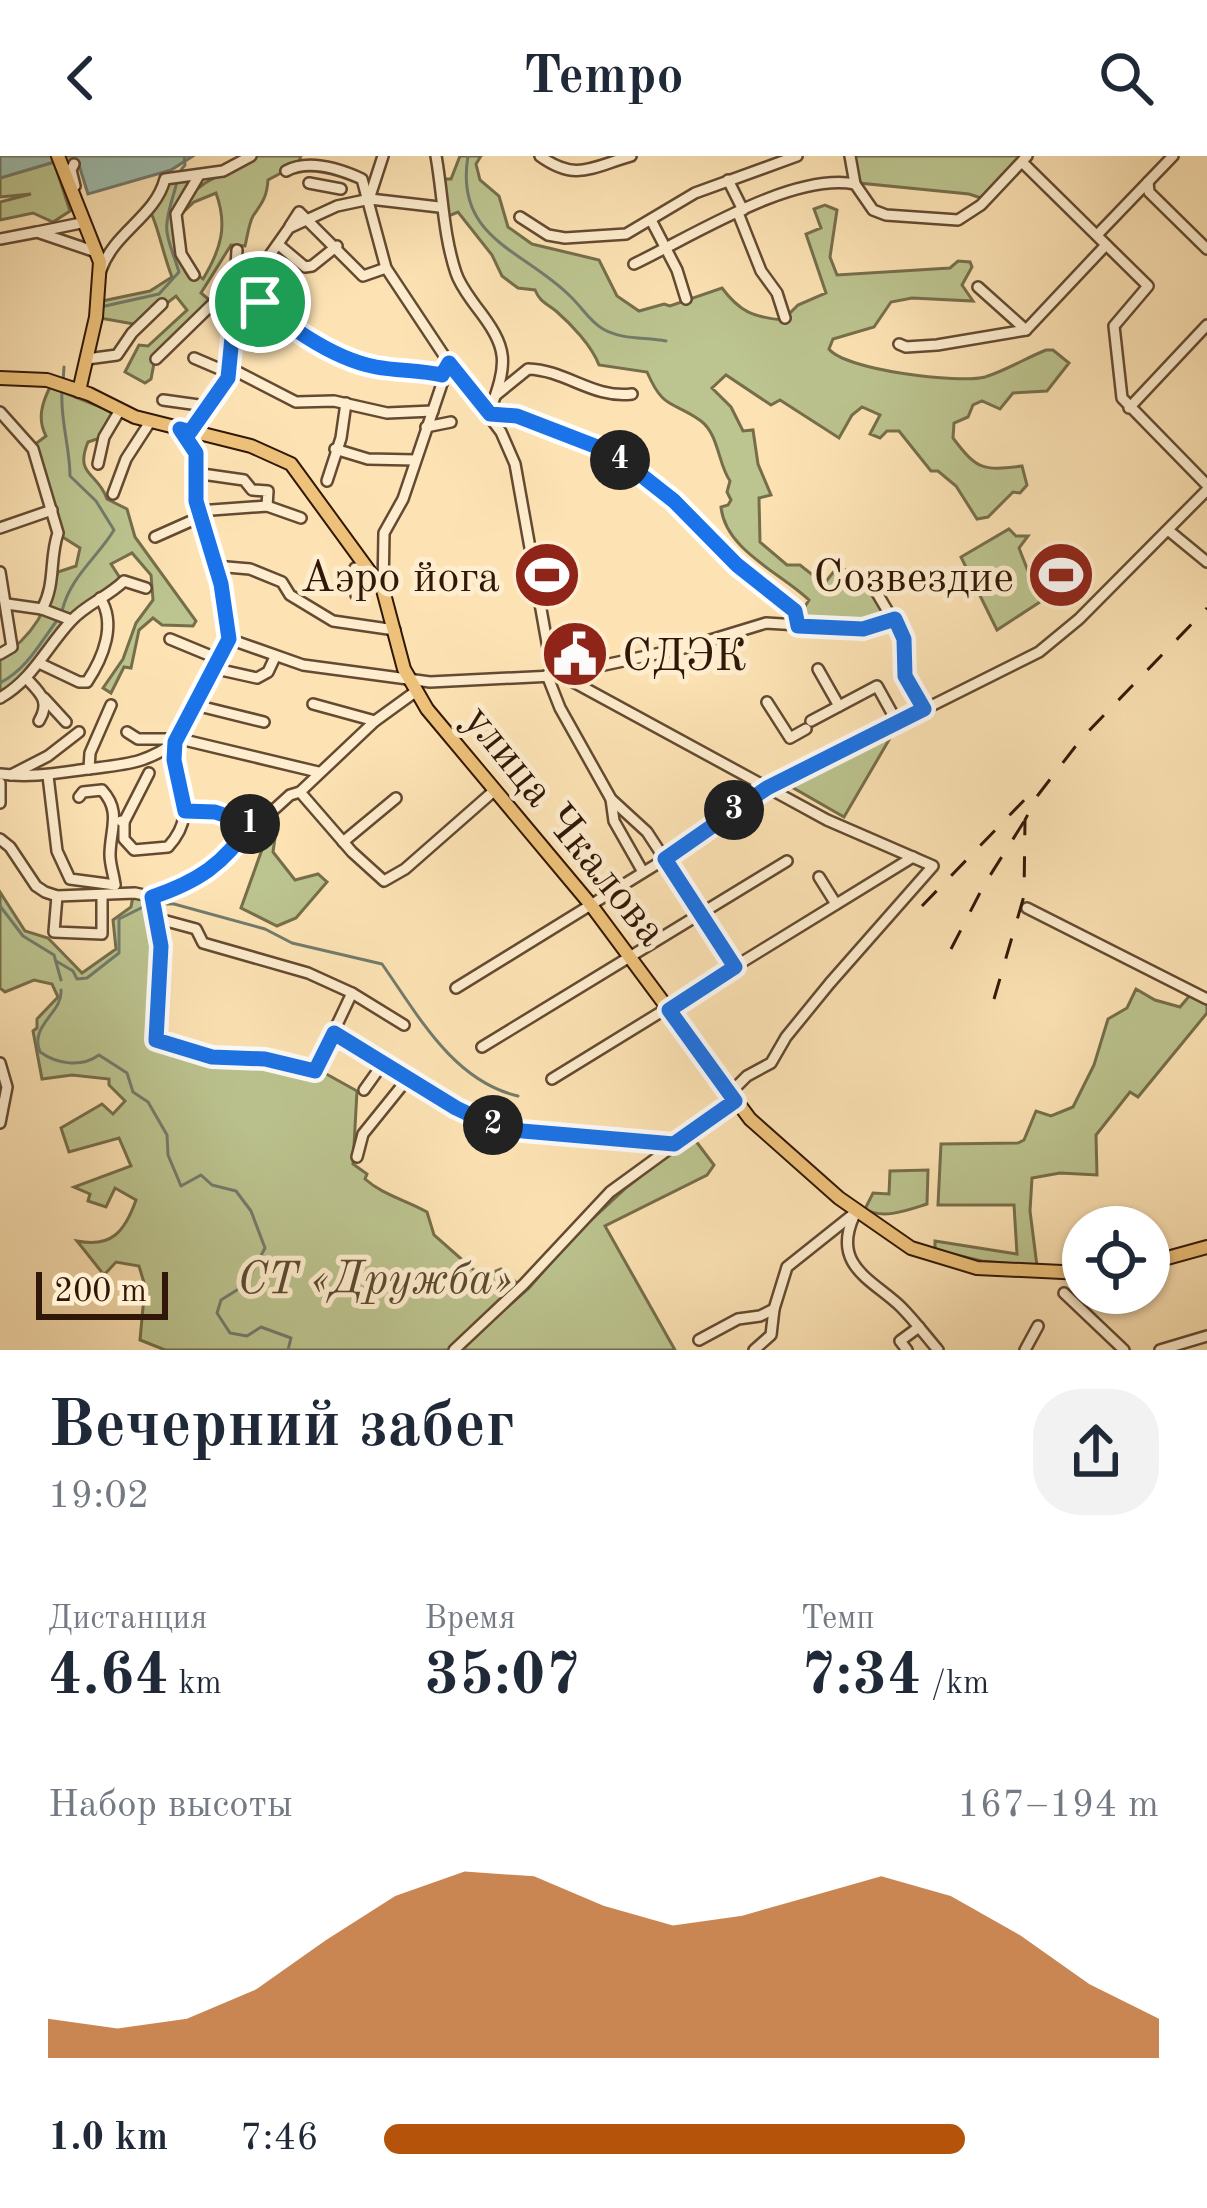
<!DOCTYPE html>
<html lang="ru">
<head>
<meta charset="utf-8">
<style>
	:root { --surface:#fff; --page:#f2f2f3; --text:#1f2937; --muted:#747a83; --accent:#b45309 }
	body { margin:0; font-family:"Old Standard TT",serif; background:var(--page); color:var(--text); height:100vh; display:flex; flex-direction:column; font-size:45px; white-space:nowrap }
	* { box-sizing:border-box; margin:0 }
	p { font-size:39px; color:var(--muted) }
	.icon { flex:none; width:66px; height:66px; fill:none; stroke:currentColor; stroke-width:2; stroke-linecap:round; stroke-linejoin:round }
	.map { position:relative; height:1194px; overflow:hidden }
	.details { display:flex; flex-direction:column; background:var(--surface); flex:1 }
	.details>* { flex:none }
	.fabs { position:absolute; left:1062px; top:1050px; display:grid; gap:24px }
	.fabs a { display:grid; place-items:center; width:108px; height:108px; border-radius:50%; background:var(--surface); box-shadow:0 3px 9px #0004; font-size:60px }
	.scale { position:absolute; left:36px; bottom:30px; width:132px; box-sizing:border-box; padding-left:12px; border:6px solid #311707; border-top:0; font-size:33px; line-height:42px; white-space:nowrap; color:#311707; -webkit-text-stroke:9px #feedce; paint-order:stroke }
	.pin { position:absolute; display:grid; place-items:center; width:102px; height:102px; color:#fff; margin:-51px; border:6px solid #fff; border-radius:50%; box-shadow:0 3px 12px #0007 }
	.km { position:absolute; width:60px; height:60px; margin:-30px; border-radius:50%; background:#222; color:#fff; font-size:33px; line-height:60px; text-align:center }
	.round { display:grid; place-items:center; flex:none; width:126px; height:126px; border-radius:48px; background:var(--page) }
	.headline { display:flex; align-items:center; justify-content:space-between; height:204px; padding:0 48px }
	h1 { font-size:66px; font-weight:700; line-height:90px }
	.metrics { display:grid; grid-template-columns:repeat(3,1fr); gap:18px; height:204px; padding:12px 48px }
	.metrics div { display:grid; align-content:center }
	.metrics b { font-size:60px; font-weight:700 }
	.metrics small { font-size:33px; font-weight:400 }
	.metrics p { font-size:33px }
	.chart { height:336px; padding:24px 48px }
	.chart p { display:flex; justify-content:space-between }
	.chart svg { width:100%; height:216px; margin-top:12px; fill:var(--accent); opacity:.7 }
	ul { padding:0 48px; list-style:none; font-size:39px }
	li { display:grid; grid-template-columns:192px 144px 1fr; align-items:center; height:90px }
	li i { height:30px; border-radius:15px; background:var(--accent) }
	header { display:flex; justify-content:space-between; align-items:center; height:156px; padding:0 48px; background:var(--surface); font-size:54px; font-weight:700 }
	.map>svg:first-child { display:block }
	.green { fill:#bcc48f; stroke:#766e4b; stroke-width:3; fill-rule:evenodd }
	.water { fill:#9fbeaf; stroke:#737b6c; stroke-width:3 }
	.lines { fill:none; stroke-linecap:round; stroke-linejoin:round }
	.stream { stroke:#737b6c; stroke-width:3 }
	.minor-casing { stroke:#644a32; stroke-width:14 }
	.major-casing { stroke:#311707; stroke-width:16 }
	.minor { stroke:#feedce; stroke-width:9 }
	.major { stroke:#eec27a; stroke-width:12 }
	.rail { stroke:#311707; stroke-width:3; stroke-dasharray:21 21; stroke-linecap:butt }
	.route-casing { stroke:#fff; stroke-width:24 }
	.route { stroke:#1a73e8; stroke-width:15 }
	.labels { text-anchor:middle; stroke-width:10; stroke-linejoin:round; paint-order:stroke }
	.poi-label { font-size:45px; fill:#311707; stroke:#feedce; text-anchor:end }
	.street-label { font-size:45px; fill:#311707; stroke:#feedce }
	.park-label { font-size:45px; font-style:italic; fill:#5b4b30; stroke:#feedce }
</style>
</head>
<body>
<header><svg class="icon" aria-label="back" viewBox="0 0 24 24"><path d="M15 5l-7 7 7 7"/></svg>Tempo<svg class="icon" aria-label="search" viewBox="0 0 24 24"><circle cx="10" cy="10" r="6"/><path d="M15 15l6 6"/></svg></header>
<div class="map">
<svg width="1207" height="1194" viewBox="0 0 1207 1194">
	<rect width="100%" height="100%" fill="#fde3b4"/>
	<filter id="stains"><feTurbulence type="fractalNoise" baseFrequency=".00167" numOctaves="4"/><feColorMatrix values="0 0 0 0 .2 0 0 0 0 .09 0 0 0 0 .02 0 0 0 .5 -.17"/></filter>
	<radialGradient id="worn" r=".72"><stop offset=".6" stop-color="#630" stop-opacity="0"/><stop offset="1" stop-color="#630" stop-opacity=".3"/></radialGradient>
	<g class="green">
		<path d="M 256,0 L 301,0 L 298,8 L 268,24 C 267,41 262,47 253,60 C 249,67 247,82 245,90 L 231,89 L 201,137 L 213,147 L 155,202 L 151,223 L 145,227 L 125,216 L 139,189 L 148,190 L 187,154 L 176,140 L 139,169 L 100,162 L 102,145 L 150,135 L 172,121 C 164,101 159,75 152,59 L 147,60 L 167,24 L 187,21 L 192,37 L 205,27 ZM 216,37 C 228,70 221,93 203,123 C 185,111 175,82 178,61 L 194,46 Z"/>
		<path d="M 460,0 L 481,0 L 476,8 L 480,24 L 499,40 L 508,71 L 532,88 L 599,104 L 617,140 L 639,155 L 664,148 L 670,150 L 722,132 C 740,156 753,161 783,164 L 798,149 L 826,137 L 806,78 L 821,72 L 814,53 L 825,49 L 837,54 L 830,101 L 837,119 L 950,112 L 958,105 L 970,106 L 972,111 L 962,129 L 973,145 L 912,142 L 891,146 L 874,171 L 833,183 L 829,193 C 845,214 959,228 985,221 C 1005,215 1026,202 1046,194 L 1053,194 L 1069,207 L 1047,235 L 1013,237 L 1000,253 L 982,245 L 973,249 L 968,261 L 954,267 L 953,282 C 977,314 983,315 1022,310 L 1027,329 L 1020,337 L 1013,336 L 988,361 L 977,363 L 956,330 L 938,315 L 931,315 L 899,275 L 887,275 L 880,282 L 870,278 L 880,259 L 862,251 L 852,259 L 839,282 L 780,244 L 771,249 L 726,219 L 712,232 L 731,251 L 743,275 L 753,274 L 758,308 L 771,339 L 759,342 L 760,386 L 787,409 L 800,409 L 824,428 L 839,409 L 869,432 L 886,461 L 875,460 L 870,469 L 804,469 L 799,460 L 809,444 C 781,417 725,394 721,351 L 728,349 L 731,344 L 727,336 L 730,325 C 718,308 719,279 701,265 C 672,244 664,255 647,216 L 599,209 C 592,190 571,168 556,155 C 546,147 540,146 535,134 L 518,132 L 502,120 L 492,99 L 458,56 L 446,61 L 442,23 L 451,23 Z"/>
		<path d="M 853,0 L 1023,0 L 981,42 L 969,38 L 859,27 Z"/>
		<path d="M 54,6 L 70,55 L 53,66 L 33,57 L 0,64 L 0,46 L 31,38 L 0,41 L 0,22 Z"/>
		<path d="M 50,231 L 116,257 L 103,281 L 88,286 C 74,320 98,316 107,343 L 127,353 L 135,381 L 196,465 L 193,470 L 162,469 L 153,462 L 139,474 L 131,512 L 124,511 L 111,537 L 103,532 L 123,503 L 136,467 L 153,444 L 151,419 L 132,397 L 111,408 L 120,422 L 74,457 L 38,507 L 0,540 L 0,501 C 33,482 48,451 58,416 L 76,410 L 80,392 L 61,380 L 34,289 L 46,280 C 37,263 42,247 50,231 Z"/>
		<path d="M 1009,373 L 1016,380 L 1028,380 L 1019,392 L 1033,428 L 1039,434 L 1079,432 L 1066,444 L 1043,444 L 997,474 L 961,401 Z"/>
		<path d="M 893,577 L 844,661 L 790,630 Z"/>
		<path d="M 277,668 L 273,696 L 295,724 L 318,718 L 327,726 L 296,762 L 277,770 L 241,752 L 269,674 Z"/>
		<path d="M 0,736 L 25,775 L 48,782 L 82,817 L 116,793 L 113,764 L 131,751 L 133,740 L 149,743 C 167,784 157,835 154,879 L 158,890 L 206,903 L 266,905 L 305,918 L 321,915 L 357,935 L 353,1008 L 367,1018 L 365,1023 C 383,1039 406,1044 427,1056 L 434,1079 L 476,1116 L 484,1120 L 501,1113 L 519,1129 L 449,1194 L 165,1194 L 140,1184 L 145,1130 L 139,1110 L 116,1106 L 104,1119 L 77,1085 C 112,1092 125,1075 136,1044 L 115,1032 L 106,1051 L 88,1045 L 90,1038 L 74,1031 L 131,1010 L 119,982 L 69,996 L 61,972 L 102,948 L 113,958 L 125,945 L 109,929 L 109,923 L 72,919 L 42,923 L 33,875 L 37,872 L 37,863 L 58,841 L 52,828 L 34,824 L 5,836 L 0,832 Z"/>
		<path d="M 1136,833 L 1155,844 L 1180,851 L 1191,838 L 1207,846 L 1207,857 L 1138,941 L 1130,936 L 1096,979 L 1097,1019 L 1060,1017 L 1032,1022 L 1030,1055 L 1037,1110 L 982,1105 L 935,1094 L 935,1085 L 1017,1098 L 1014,1049 L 938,1049 L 941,988 L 1018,987 L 1024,984 L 1036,955 L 1051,960 L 1073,951 L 1094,909 L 1108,863 L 1127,852 Z"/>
		<path d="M 692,980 L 714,1009 L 707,1019 L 605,1070 L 675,1194 L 459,1194 L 529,1132 L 575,1079 L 627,1031 Z"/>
		<path d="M 928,1014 L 927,1048 C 908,1054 883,1064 865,1053 L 873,1037 L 889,1038 L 890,1015 Z"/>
	</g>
	<path class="water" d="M 0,0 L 193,0 L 171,14 L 88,38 L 79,9 L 54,6 L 0,22 Z"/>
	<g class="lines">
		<g class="stream">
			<path d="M 468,0 C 454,83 524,94 570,140 C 581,150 589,165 603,173 C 622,184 645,181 666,185"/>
			<path d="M 105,150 L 159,138 L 179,116 C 167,77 161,79 174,37 C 178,25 176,19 185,9 L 184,0"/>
			<path d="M 63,226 L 64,211"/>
			<path d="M 62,235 C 60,264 70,291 70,320 L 96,345 L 114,374 C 97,402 70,421 62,455"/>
			<path d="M 0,527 C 27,513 40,487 58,463"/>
			<path d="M 160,748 L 174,748 L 265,773 L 292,787 L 382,808 C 418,859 453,925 518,940"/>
			<path d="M 0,750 L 23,780 L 54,799 L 61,824"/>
			<path d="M 56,805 L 73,815 L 77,823 L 87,822 L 119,797 L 119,763 L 149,748"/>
			<path d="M 61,834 C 63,857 29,869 40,896 C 57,908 81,912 99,899 L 127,917 L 133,936 L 148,946 L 167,979 L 168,999 L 181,1030 L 201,1019 L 212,1029 L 236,1035 L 251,1055 L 265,1092 L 245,1129 L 221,1144 L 217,1157 L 230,1177 L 247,1180 L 261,1171 L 291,1182 L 288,1194"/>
		</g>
		<defs>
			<g id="minor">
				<path d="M 436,0 C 443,39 443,78 456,117 C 460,129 468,139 475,149 C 510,194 508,205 489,258 L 517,259 L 613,297 L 674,345 L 737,409 L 795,455 L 798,470"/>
				<path d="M 540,0 C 576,26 592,11 631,0"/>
				<path d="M 850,0 L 855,28"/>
				<path d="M 1022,6 L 1148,130 L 1114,170 L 1122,242 L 1207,329"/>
				<path d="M 74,8 L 71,14 L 75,30"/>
				<path d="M 286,15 C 308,3 340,13 362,23 L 386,112 L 449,207 L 501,276 L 515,308 L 553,520"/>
				<path d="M 728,24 L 743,54"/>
				<path d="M 1148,26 L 1149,36 L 1207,93"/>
				<path d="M 309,27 L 341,33"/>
				<path d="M 370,40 L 383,0"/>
				<path d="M 738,57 L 761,115 L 777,137 L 785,162"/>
				<path d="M 520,61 L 548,79 L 565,82 L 626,78 L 695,37 L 797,0"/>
				<path d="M 651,64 L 677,114 L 686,143"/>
				<path d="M 290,70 L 299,56 L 363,120 L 386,112"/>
				<path d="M 37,76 L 81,67 L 82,64"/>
				<path d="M 1097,79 L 1173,0"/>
				<path d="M 0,83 L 37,76 L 96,96"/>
				<path d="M 280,90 L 305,111 L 312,110 L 337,90"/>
				<path d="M 634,108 C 691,81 792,16 855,28 L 873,54 L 886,59 L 958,64 L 981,49 L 1027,0"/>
				<path d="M 101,114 C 114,76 155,61 165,23 L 223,15 L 251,0"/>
				<path d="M 194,119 L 181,98 L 176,58 L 198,21"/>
				<path d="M 235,126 L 254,135 L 260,146 L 328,192 L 362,208 L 442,219"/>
				<path d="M 978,131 L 1026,174"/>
				<path d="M 899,188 L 906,191 L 937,189 L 1026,174 L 1106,89"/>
				<path d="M 194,202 L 229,217"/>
				<path d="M 87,203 L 117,199 L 132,177 L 162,148"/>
				<path d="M 156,203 L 235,126 L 237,94"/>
				<path d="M 230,212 L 296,246 L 334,245 L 387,257 L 433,255"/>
				<path d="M 496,239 L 528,213 C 566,214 593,243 632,238"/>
				<path d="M 163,244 L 206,250"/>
				<path d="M 1129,252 L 1207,169"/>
				<path d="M 0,256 L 33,293 L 58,377 C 49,403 56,428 42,453"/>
				<path d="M 426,271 L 451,266"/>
				<path d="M 180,273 L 197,297 L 196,345 L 221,428 L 229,483"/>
				<path d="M 190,276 L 223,232 L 238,155 L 258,116 L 289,72 L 337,50 L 370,43 L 439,51"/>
				<path d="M 335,293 L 368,303 L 415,304"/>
				<path d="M 98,308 L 104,281 L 120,254"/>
				<path d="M 195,317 L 244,324 L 252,334 L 268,335 L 267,350"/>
				<path d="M 327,325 L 341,282 L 346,247"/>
				<path d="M 113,338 L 126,303 L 150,266"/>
				<path d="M 198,355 L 267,350 L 301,362"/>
				<path d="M 0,372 L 52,354"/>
				<path d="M 1168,374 L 1207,406"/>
				<path d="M 155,381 L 200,361"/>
				<path d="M 215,410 L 250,413 L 282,426 L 290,439 L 333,465 L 395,474"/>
				<path d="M 0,416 L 12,491 L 0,498"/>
				<path d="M 383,434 L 384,377 L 403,343 L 449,207"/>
				<path d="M 877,437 L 904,483 L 905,520 L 924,553"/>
				<path d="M 356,439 L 355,412 L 374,428"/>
				<path d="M 7,448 L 42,453 L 71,464"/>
				<path d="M 170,483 L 216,502"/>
				<path d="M 229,483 L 303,509 L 430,526 L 553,520 L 684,492 L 766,467 L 863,473 L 894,461"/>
				<path d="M 41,508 L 79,526 L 87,526 C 103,502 117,468 100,442"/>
				<path d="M 212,512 L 257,522 L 268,516 L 275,501"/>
				<path d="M 818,513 L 839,550"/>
				<path d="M 547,519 L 560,552 L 611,643 L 647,676 L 735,811"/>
				<path d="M 553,520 L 568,523 L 827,664 L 933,710 L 830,827 L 786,881 L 771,907 L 747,920 L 729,938"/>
				<path d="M 26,522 C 40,537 51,545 39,565"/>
				<path d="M 0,542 C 33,523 46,492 71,465 C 86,448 108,441 124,425 L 146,432"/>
				<path d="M 44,542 L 66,566"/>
				<path d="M 767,546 L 790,582 L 806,573"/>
				<path d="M 313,548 L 375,565"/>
				<path d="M 195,549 L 264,566"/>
				<path d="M 811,565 L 877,530 L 897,566"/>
				<path d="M 127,576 L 138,583 L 180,583 L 229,483"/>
				<path d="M 89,613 L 90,597 L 111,549"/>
				<path d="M 0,618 C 32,622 57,617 88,613 C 128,608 146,608 180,583 L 318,616"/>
				<path d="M 11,619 L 48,600 L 79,576"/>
				<path d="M 48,620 L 57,695 L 70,723 L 115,729"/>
				<path d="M 0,627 L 0,647"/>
				<path d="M 300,636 L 352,696 L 384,725 L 405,713 L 495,634"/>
				<path d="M 79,641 L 83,636 L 102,634 C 122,656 110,673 110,699 C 110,709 114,719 115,729"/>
				<path d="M 611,643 L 614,665 L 643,716"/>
				<path d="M 185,655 L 215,656 L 250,668"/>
				<path d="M 121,665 L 124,666 L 149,617"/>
				<path d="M 124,666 L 124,683 L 134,694 L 168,691 C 202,654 171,632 175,586"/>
				<path d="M 0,683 L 10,691 L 36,730 L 45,736 L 57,740 L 135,737 L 153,741 L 185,730 L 210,715 L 250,668 L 268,659 L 290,639 L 300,636 L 375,565 L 415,536"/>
				<path d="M 343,686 L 396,642"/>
				<path d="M 819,721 L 836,748"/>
				<path d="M 57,740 L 54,776 L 102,778 L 102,741"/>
				<path d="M 153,741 L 159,763 L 196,773 L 203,787 L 308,817 L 352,837"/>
				<path d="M 1027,752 L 1207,843"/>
				<path d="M 159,763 L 156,880 L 159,888 L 212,901 L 264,903 L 315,915 L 352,837 L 404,869"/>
				<path d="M 456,832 L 691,687 L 767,632 L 1039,496 L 1079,463 L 1207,334"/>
				<path d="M 334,877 L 456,952 L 501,973 L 674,988"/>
				<path d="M 482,891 L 787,705"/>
				<path d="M 0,907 L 7,931 L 0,967"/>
				<path d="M 552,923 L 913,701"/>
				<path d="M 364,934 L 384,906"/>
				<path d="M 357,1001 L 363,978 L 409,921"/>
				<path d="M 854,1060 C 831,1110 873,1124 901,1151 C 914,1164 926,1180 938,1194"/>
				<path d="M 1064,1137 L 1124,1194"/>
				<path d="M 699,1184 L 738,1163 L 760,1160 L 774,1153 L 787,1111 L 856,1056"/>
				<path d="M 454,1194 L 524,1128 L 610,1036 L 735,945"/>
				<path d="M 754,1194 L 771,1179 L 774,1153"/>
				<path d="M 907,1194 L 900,1185 L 919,1171"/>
				<path d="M 1025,1194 L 1038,1170"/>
				<path d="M 1160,1194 L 1207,1180"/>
			</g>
			<g id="major">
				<path d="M 58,0 L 100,106 L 96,161 L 79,235"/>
				<path d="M 0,222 L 47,224 L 89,238 L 135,261 L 251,290 L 291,308 L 383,434 L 404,513 L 427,553 L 591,749 L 750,963 L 839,1042 L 911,1092 L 977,1112 L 1083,1117"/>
				<path d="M 1149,1107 L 1207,1091"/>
			</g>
		</defs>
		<use href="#minor" class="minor-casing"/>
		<use href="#major" class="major-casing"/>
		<use href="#minor" class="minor"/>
		<use href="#major" class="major"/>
		<g class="rail">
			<path d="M 922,750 L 1032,636"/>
			<path d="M 951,793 L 984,729 L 1025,664"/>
			<path d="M 994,843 L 1024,740 L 1025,664 L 1038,639 L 1082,582 L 1207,452"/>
		</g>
	</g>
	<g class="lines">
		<defs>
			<path id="route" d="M 250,133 C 276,165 333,203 376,211 C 398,215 420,214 442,219 L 449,207 L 490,258 L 517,260 L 613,297 L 674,345 L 737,409 L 795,455 L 798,470 L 863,473 L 895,463 L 904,483 L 905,520 L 924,553 L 767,632 L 665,703 L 735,811 L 669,854 L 735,945 L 674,988 L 500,973 L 456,952 L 334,877 L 315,915 L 265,903 L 212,901 L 156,884 L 161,790 L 152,741 C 197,726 225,708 250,668 L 215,656 L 185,655 L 174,604 L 175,586 L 229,483 L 221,428 L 196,345 L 196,297 L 180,273 L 190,276 L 228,222 L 233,171 Z"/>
		</defs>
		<use href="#route" class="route-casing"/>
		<use href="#route" class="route"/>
	</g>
	<defs>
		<symbol id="stadium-disc" viewBox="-11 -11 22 22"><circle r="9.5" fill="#8f2418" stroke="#feedce"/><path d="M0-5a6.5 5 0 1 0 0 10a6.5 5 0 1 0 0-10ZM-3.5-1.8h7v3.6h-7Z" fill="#fff"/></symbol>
		<symbol id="civic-disc" viewBox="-11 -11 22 22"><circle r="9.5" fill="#8f2418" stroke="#feedce"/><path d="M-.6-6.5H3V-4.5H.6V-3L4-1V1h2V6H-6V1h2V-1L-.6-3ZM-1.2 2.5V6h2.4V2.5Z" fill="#fff"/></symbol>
	</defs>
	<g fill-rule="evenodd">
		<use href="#stadium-disc" x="509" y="381" width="76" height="76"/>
		<use href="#stadium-disc" x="1023" y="381" width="76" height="76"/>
		<use href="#civic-disc" x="537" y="460" width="76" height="76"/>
	</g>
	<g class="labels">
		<g class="poi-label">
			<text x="500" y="435">Аэро йога</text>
			<text x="1014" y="435">Созвездие</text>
			<text x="622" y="514" text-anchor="start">СДЭК</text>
		</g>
		<g class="street-label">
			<text transform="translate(567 668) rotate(51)" y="16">улица Чкалова</text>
		</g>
		<g class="park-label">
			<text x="375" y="1137">СТ «Дружба»</text>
		</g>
	</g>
	<rect width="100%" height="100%" filter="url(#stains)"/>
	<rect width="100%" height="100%" fill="url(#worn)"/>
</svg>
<div class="fabs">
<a><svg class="icon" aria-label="locate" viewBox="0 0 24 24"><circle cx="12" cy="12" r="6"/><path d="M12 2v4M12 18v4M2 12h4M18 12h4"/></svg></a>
</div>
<div class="scale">200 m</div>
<div class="pin" style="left:260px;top:146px;background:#1e9e55"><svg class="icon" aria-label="arrive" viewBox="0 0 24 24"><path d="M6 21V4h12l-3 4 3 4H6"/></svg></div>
<b class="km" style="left:250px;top:668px">1</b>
<b class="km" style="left:493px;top:969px">2</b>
<b class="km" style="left:734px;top:654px">3</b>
<b class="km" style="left:620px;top:304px">4</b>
</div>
<section class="details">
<div class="headline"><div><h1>Вечерний забег</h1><p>19:02</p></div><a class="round"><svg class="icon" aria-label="share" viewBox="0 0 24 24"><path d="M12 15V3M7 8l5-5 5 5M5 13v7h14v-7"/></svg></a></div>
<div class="metrics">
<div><p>Дистанция</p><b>4.64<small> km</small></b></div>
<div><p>Время</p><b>35:07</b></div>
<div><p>Темп</p><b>7:34<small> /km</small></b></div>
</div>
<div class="chart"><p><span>Набор высоты</span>167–194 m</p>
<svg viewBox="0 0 160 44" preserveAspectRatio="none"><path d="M0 44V36L10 38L20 36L30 30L40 20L50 11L60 6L70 7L80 13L90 17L100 15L110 11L120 7L130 11L140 19L150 29L160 36V44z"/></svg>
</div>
<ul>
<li><b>1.0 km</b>7:46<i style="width:75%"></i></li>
</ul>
</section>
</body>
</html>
